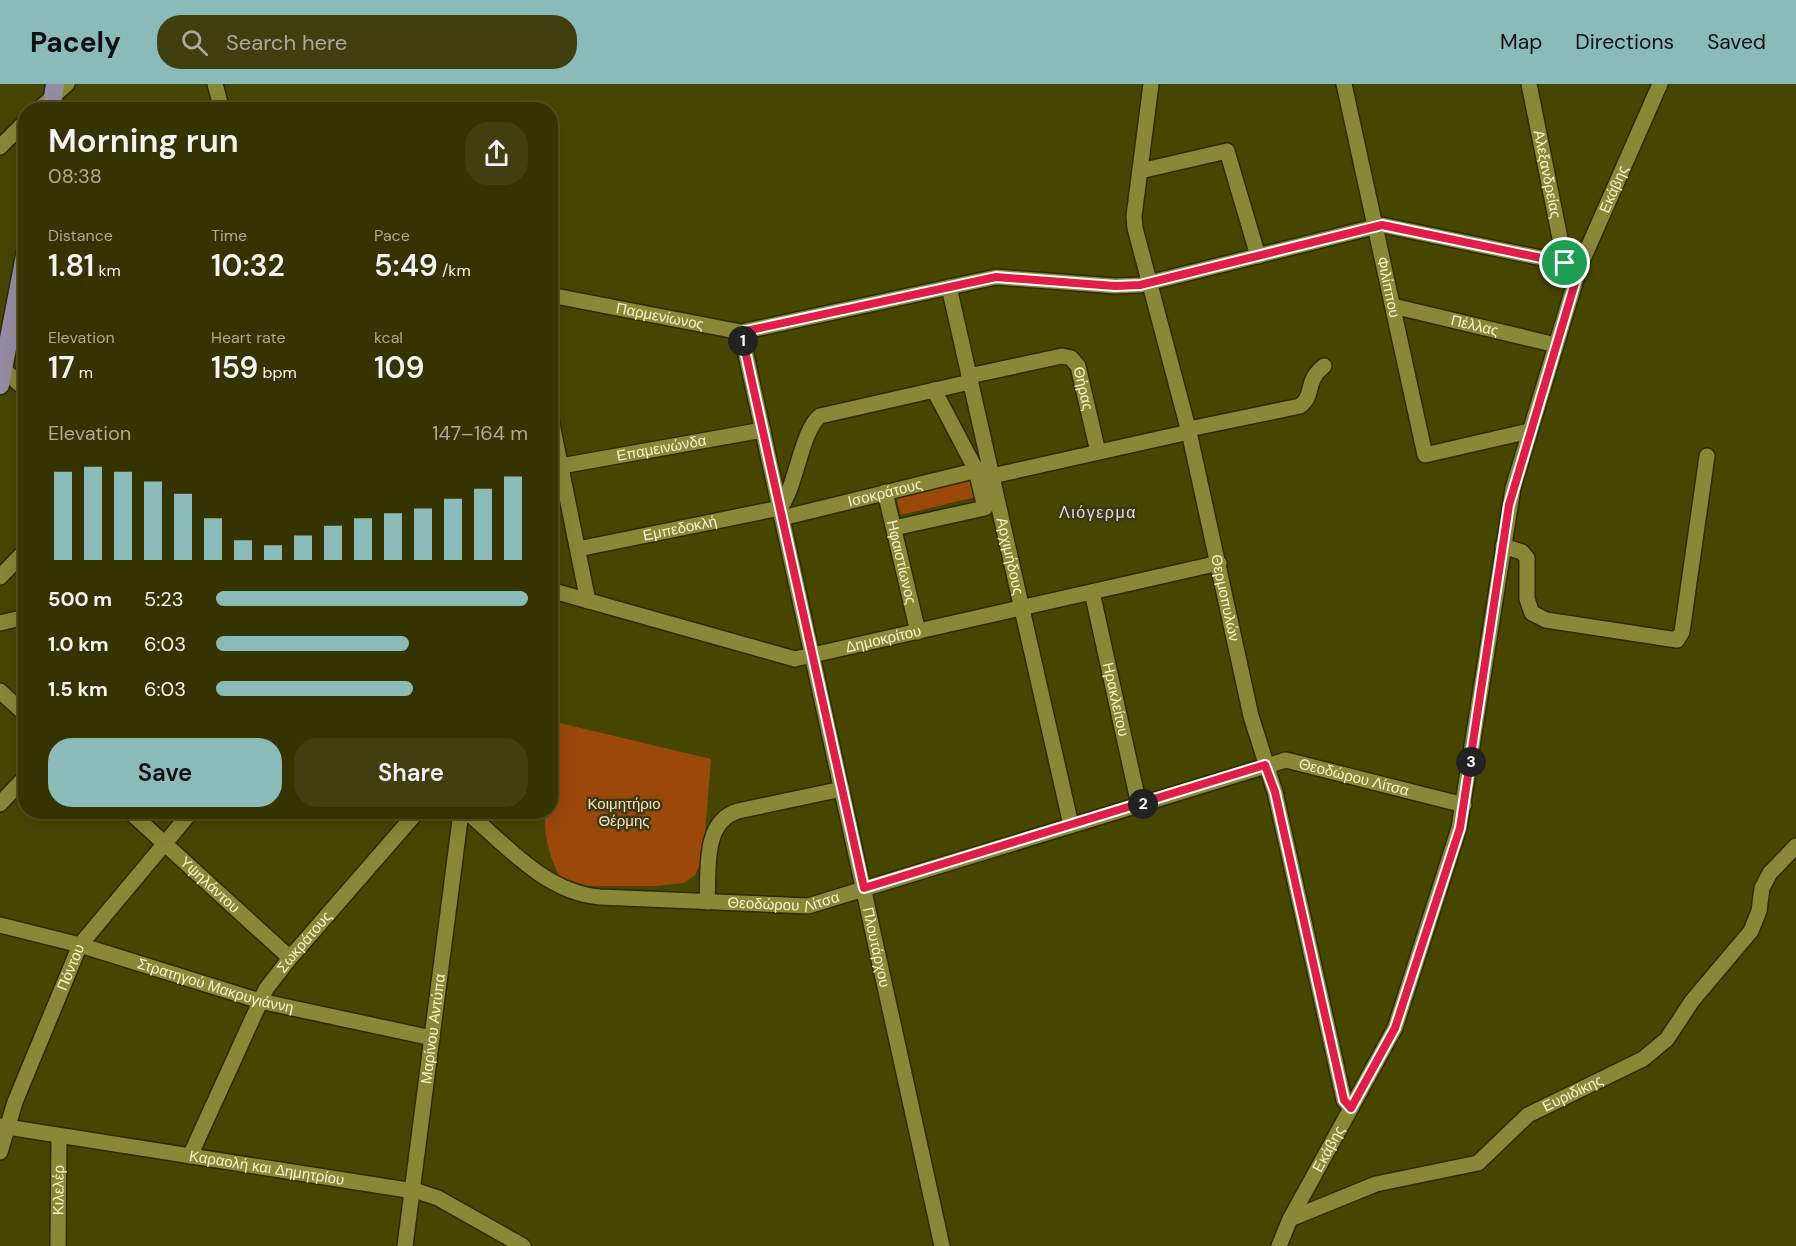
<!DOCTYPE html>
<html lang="en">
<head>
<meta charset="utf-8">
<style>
	:root { --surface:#353400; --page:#403f0f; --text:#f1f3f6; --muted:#aa9; --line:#4f4f22; --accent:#8bbbb9 }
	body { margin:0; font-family:"DM Sans",sans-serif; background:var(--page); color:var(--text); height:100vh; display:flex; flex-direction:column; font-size:22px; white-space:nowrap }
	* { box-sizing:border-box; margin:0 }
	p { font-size:20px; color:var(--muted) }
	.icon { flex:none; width:33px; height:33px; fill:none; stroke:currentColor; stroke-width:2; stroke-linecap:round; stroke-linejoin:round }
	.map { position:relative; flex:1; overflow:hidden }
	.details { position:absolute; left:18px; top:18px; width:540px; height:717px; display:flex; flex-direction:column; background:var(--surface); border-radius:24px; box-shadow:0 6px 24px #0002,0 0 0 2px var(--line) }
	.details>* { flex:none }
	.pin { position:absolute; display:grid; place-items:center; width:51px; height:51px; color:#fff; margin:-26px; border:3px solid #fff; border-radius:50%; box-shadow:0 2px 6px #0007 }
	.km { position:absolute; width:30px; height:30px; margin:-15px; border-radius:50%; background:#222; color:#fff; font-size:16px; line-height:30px; text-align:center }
	.round { display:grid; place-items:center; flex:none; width:63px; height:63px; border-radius:24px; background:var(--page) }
	.overview { display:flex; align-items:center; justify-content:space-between; height:102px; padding:0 30px }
	h1 { font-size:33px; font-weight:600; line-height:45px }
	.figures { display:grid; grid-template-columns:repeat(3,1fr); gap:9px; height:102px; padding:6px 30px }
	.figures div { display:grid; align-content:center }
	.figures b { font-size:30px; font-weight:600 }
	.figures small { font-size:16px; font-weight:400 }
	.figures p { font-size:16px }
	.chart { height:168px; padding:12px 30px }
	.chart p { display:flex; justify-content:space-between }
	.chart svg { width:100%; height:108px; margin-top:6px; stroke:var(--accent); stroke-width:6 }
	.button { display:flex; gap:12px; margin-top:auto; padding:12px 30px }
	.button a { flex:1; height:69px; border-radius:24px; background:var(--accent); color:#111; font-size:24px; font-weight:600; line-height:69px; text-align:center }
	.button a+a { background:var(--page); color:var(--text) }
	ul { padding:0 30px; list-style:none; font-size:20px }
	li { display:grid; grid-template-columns:96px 72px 1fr; align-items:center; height:45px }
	li i { height:15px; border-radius:8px; background:var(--accent) }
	header { display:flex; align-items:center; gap:36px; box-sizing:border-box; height:84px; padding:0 30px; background:var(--accent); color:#111 }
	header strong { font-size:28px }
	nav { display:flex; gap:33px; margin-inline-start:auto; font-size:21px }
	.search { width:420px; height:54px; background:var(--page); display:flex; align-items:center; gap:15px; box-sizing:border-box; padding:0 21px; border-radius:24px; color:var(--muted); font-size:22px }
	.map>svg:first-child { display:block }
	.green { fill:#9d480b }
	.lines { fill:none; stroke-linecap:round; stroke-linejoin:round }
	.minor-casing { stroke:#2c2b00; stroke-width:18 }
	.major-casing { stroke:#2c2b00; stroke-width:21 }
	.minor { stroke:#888836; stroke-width:15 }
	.major { stroke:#958da4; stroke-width:18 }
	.route-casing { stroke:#fff; stroke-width:12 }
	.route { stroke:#e11d48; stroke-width:8 }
	.labels { text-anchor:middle; stroke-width:5; stroke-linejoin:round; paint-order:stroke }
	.street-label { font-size:15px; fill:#f2f4cc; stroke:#3b3b0f }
	.park-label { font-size:15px; fill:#fbddcd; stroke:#3b3b0f }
	.neighbourhood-label { font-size:16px; letter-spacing:1.5px; fill:#dedcf9; stroke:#3b3b0f }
</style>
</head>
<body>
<header>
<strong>Pacely</strong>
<div class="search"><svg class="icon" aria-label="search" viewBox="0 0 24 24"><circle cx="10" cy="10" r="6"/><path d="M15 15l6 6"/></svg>Search here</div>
<nav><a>Map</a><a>Directions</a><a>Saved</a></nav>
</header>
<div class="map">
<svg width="1796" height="1162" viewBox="0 0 1796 1162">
	<rect width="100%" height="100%" fill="#474600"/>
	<g class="green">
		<path d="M 975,393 L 979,412 L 901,431 L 896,412 Z"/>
		<path d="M 551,637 L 711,675 L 703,774 L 695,791 L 684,799 L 656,802 L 588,802 L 560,793 C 549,773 544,751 545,728 L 550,728 Z"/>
	</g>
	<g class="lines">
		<defs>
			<g id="minor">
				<path d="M 215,0 L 222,26"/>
				<path id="s1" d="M 1151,0 L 1134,132 L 1135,144 L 1189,348 L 1251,632 L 1275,708 L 1344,1016 L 1351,1024"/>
				<path id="s2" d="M 1344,0 L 1425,371 L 1529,347"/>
				<path id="s3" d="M 1529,0 L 1565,179"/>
				<path d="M 38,26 L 67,0"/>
				<path d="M 0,63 L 26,37"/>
				<path d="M 1140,87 L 1227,67 L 1258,172"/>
				<path id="s4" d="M 949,203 L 1071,741"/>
				<path id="s5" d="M 550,211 L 741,248 L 996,193 L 1115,202 L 1140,201 L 1382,141 L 1580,182"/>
				<path id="s6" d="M 1393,222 L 1556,261"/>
				<path id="s7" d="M 741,248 L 942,1162"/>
				<path d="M 0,282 L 26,306"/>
				<path id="s8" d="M 969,292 L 1062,272 L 1071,274 L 1078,282 L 1098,368"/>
				<path d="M 550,330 L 588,517"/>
				<path d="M 1189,345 L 1300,322 C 1315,311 1304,298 1324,282"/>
				<path id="s9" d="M 561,382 L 763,346"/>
				<path d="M 992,392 L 1189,348"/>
				<path id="s10" d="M 885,408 L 918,548"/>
				<path id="s11" d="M 782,434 L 986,384"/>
				<path d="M 894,444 L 985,424 L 976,386 L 934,306"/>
				<path d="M 1503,462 L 1522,468 L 1527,474 L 1527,515 L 1532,529 L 1546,536 L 1677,556 L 1682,548 L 1707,372"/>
				<path id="s12" d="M 578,465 L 780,424 C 797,401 801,347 820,332 L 970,298"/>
				<path d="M 0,493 L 26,466"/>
				<path id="s13" d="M 550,506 L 795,575 L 1219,479"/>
				<path id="s14" d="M 1092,508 L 1139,721"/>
				<path d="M 0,539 L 26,533"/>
				<path d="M 0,607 L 26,631"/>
				<path d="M 0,720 L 26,692"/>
				<path id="s15" d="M 130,728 L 290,874"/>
				<path id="s16" d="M 467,728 C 506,761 546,809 600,813 L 808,822 L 1286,676 L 1464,721"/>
				<path d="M 707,818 C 709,787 702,738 738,727 L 842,705"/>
				<path id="s17" d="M 0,841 L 80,861 L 260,917 L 432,954"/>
				<path id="s18" d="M 0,1042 L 420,1108 L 438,1114 L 523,1162"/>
				<path id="s19" d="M 0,1068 L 15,1018 L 80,861 L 191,728"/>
				<path id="s20" d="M 190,1072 L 266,905 L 290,874 L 417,728"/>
				<path id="s21" d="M 1290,1135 L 1395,944 L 1459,744 L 1513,404 L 1580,182 L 1660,0"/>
				<path id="s22" d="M 58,1162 L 59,1052"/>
				<path id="s23" d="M 405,1162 L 461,728"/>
				<path id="s24" d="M 1279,1162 L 1290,1135 L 1376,1100 L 1478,1079 L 1528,1031 L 1643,975 L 1667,955 L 1692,917 L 1751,847 L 1759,827 L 1762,804 L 1770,789 L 1796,762"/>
			</g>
			<g id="major">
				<path d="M 51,26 L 55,0"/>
				<path d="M 0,301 L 26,166"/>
			</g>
		</defs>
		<use href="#minor" class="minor-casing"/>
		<use href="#major" class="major-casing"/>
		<use href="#minor" class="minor"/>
		<use href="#major" class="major"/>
	</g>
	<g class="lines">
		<defs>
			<path id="route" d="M 1382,141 L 1580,182 L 1509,421 L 1460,744 L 1395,944 L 1351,1024 L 1344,1016 L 1275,708 L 1265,681 L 864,804 L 741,248 L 996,193 L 1115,202 L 1140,201 Z"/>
		</defs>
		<use href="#route" class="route-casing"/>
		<use href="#route" class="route"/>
	</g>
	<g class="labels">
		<g class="street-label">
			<text dy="5" stroke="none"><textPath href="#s3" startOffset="92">Αλεξανδρείας</textPath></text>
			<text dy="5" stroke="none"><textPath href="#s21" startOffset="1088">Εκάβης</textPath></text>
			<text dy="5" stroke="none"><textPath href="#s2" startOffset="208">Φιλίππου</textPath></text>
			<text dy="5" stroke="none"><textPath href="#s5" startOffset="112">Παρμενίωνος</textPath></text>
			<text dy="5" stroke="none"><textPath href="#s6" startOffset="84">Πέλλας</textPath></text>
			<text dy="5" stroke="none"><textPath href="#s8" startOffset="138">Θήρας</textPath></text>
			<text dy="5" stroke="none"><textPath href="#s9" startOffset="102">Επαμεινώνδα</textPath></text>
			<text dy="5" stroke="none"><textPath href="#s11" startOffset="106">Ισοκράτους</textPath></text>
			<text dy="5" stroke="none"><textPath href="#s12" startOffset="104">Εμπεδοκλή</textPath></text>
			<text dy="5" stroke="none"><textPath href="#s4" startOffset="276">Αρχιμήδους</textPath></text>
			<text dy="5" stroke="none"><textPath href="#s10" startOffset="72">Ηφαιστίωνος</textPath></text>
			<text dy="5" stroke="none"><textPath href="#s1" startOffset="526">Θερμοπυλών</textPath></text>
			<text dy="5" stroke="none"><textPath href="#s13" startOffset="345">Δημοκρίτου</textPath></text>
			<text dy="5" stroke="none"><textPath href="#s14" startOffset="110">Ηρακλείτου</textPath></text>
			<text dy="5" stroke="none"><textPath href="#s16" startOffset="939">Θεοδώρου Λίτσα</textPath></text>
			<text dy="5" stroke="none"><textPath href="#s15" startOffset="108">Υψηλάντου</textPath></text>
			<text dy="5" stroke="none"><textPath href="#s16" startOffset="345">Θεοδώρου Λίτσα</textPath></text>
			<text dy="5" stroke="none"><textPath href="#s20" startOffset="244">Σωκράτους</textPath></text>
			<text dy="5" stroke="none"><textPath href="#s7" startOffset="630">Πλουτάρχου</textPath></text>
			<text dy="5" stroke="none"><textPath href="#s19" startOffset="198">Πόντου</textPath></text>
			<text dy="5" stroke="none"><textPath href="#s17" startOffset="224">Στρατηγού Μακρυγιάννη</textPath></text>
			<text dy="5" stroke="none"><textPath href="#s23" startOffset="219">Μαρίνου Αντύπα</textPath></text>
			<text dy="5" stroke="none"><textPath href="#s24" startOffset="345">Ευριδίκης</textPath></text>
			<text dy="5" stroke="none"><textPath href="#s21" startOffset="80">Εκάβης</textPath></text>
			<text dy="5" stroke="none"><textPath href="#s18" startOffset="270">Καραολή και Δημητρίου</textPath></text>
			<text dy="5" stroke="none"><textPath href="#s22" startOffset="56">Κιλελέρ</textPath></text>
		</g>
		<g class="park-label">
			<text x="624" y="725">Κοιμητήριο<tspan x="624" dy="17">Θέρμης</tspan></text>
		</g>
		<g class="neighbourhood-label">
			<text x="1098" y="434">Λιόγερμα</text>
		</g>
	</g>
</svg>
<div class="pin" style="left:1565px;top:179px;background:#1e9e55"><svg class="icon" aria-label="arrive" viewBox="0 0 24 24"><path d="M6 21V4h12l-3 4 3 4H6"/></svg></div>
<b class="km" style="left:743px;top:257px">1</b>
<b class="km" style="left:1143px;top:720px">2</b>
<b class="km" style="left:1471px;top:678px">3</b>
<section class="details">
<div class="overview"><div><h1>Morning run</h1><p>08:38</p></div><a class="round"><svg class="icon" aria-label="share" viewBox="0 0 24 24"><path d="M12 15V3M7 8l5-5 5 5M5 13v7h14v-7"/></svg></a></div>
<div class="figures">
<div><p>Distance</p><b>1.81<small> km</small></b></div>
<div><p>Time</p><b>10:32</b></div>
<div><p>Pace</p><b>5:49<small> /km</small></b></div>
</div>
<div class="figures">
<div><p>Elevation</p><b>17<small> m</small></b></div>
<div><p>Heart rate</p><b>159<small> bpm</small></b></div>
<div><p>kcal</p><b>109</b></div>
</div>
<div class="chart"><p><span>Elevation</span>147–164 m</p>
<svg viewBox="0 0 160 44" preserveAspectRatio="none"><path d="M5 44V8M15 44V6M25 44V8M35 44V12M45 44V17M55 44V27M65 44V36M75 44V38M85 44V34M95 44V30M105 44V27M115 44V25M125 44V23M135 44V19M145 44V15M155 44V10"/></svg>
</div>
<ul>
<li><b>500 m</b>5:23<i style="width:100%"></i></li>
<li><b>1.0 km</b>6:03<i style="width:62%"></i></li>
<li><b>1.5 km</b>6:03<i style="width:63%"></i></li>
</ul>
<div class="button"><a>Save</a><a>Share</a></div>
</section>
</div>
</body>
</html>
